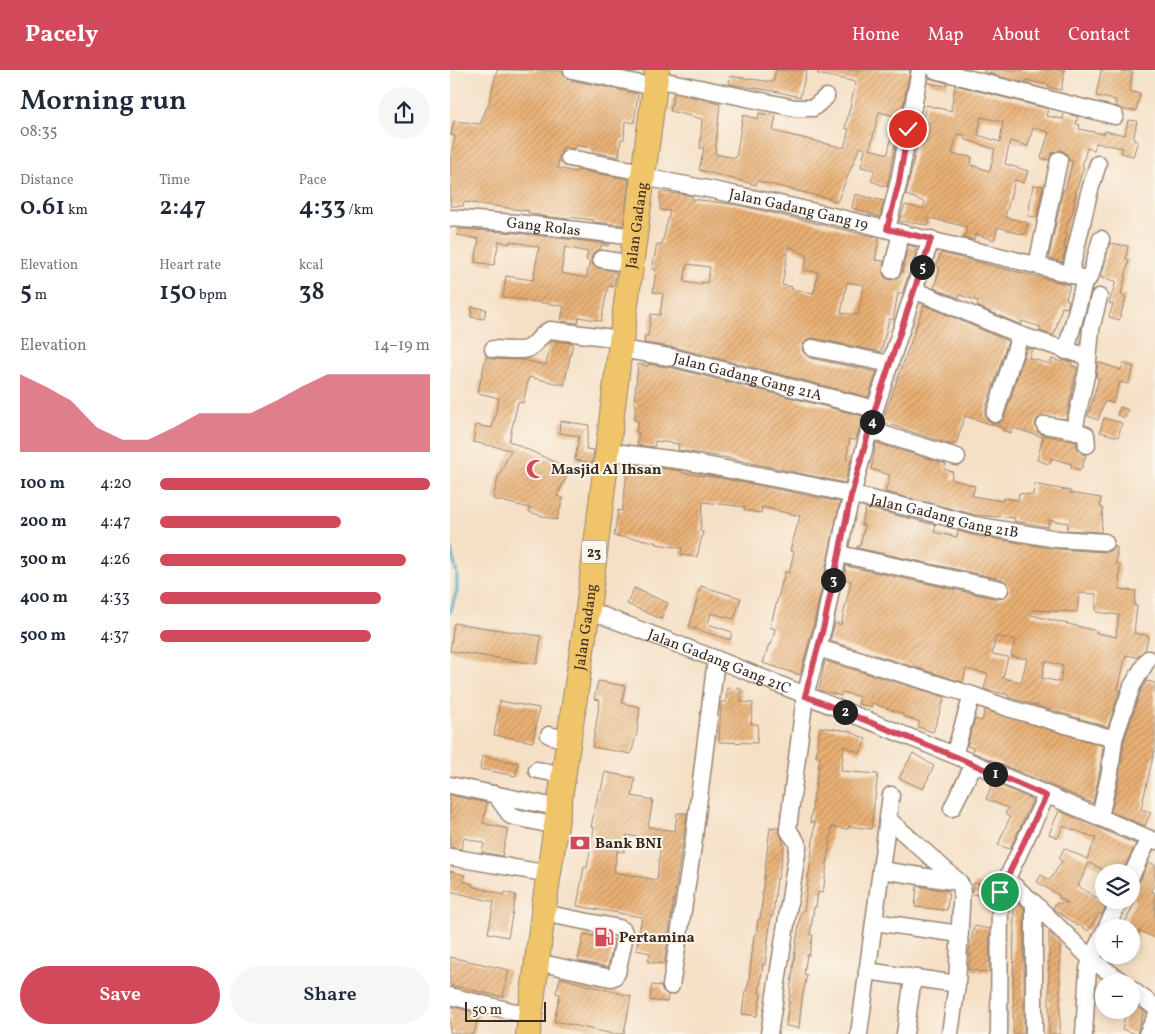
<!DOCTYPE html>
<html lang="en">
<head>
<meta charset="utf-8">
<style>
	:root { --surface:#fff; --page:#f6f6f7; --text:#1f2937; --muted:#747a83; --accent:#d1495b }
	body { margin:0; font-family:Vollkorn,serif; background:var(--page); color:var(--text); height:100vh; display:flex; flex-direction:column; font-size:19px; white-space:nowrap }
	* { box-sizing:border-box; margin:0 }
	p { font-size:16px; color:var(--muted) }
	.icon { flex:none; width:28px; height:28px; fill:none; stroke:currentColor; stroke-width:2; stroke-linecap:round; stroke-linejoin:round }
	.map { position:relative; flex:1; overflow:hidden }
	.side { display:flex; flex-direction:column; background:var(--surface); width:450px }
	.side>* { flex:none }
	.fabs { position:absolute; left:645px; top:794px; display:grid; gap:10px }
	.fabs a { display:grid; place-items:center; width:45px; height:45px; border-radius:50%; background:var(--surface); box-shadow:0 2px 12px #0003; font-size:25px }
	.scale { position:absolute; left:15px; bottom:12px; width:81px; box-sizing:border-box; padding-left:5px; border:2px solid #3b2a1e; border-top:0; font-size:14px; line-height:18px; white-space:nowrap; color:#3b2a1e; -webkit-text-stroke:4px #fbf7ec; paint-order:stroke }
	.pin { position:absolute; display:grid; place-items:center; width:42px; height:42px; color:#fff; margin:-21px; border:2px solid #fff; border-radius:50%; box-shadow:0 1px 5px #0007 }
	.km { position:absolute; width:25px; height:25px; margin:-12px; border-radius:50%; background:#222; color:#fff; font-size:14px; line-height:25px; text-align:center }
	.round { display:grid; place-items:center; flex:none; width:52px; height:52px; border-radius:26px; background:var(--page) }
	.headline { display:flex; align-items:center; justify-content:space-between; height:85px; padding:0 20px }
	h1 { font-size:28px; font-weight:600; line-height:38px }
	.stats { display:grid; grid-template-columns:repeat(3,1fr); gap:8px; height:85px; padding:5px 20px }
	.stats div { display:grid; align-content:center }
	.stats b { font-size:25px; font-weight:600 }
	.stats small { font-size:14px; font-weight:400 }
	.stats p { font-size:14px }
	.chart { height:140px; padding:10px 20px }
	.chart p { display:flex; justify-content:space-between }
	.chart svg { width:100%; height:90px; margin-top:5px; fill:var(--accent); opacity:.7 }
	.action { display:flex; gap:10px; margin-top:auto; padding:10px 20px }
	.action a { flex:1; height:58px; border-radius:30px; background:var(--accent); color:#fff; font-size:20px; font-weight:600; line-height:58px; text-align:center }
	.action a+a { background:var(--page); color:var(--text) }
	ul { padding:0 20px; list-style:none; font-size:16px }
	li { display:grid; grid-template-columns:80px 60px 1fr; align-items:center; height:38px }
	li i { height:12px; border-radius:6px; background:var(--accent) }
	header { display:flex; align-items:center; gap:30px; box-sizing:border-box; height:70px; padding:0 25px; background:var(--accent); color:#fff }
	header strong { font-size:24px }
	nav { display:flex; gap:28px; margin-inline-start:auto; font-size:18px }
	main { display:flex; flex:1; min-height:0 }
	.map>svg:first-child { display:block }
	.lines { fill:none; stroke-linecap:round; stroke-linejoin:round }
	.stream { stroke:#4aadc9; stroke-width:3 }
	.building { fill:url(#building-hatch); fill-rule:evenodd }
	.minor-casing { stroke:#988472; stroke-width:19 }
	.highway-casing { stroke:#988472; stroke-width:26 }
	.minor { stroke:#fff; stroke-width:16 }
	.highway { stroke:#f0c469; stroke-width:24 }
	.route-casing { stroke:#fff; stroke-width:10 }
	.route { stroke:#d1495b; stroke-width:6 }
	.labels { text-anchor:middle; stroke-width:4; stroke-linejoin:round; paint-order:stroke }
	.shield { fill:#fbf7ec; stroke:#75685c; stroke-width:1 }
	.shield-label { font-size:14px; font-weight:bold; fill:#3b2a1e }
	.street-label { font-size:15px; fill:#3b2a1e; stroke:#fbf7ec }
	.poi-label { font-size:15px; font-weight:bold; fill:#3b2a1e; stroke:#fbf7ec; text-anchor:start }
</style>
</head>
<body>
<header>
<strong>Pacely</strong>
<nav><a>Home</a><a>Map</a><a>About</a><a>Contact</a></nav>
</header>
<main>
<section class="side">
<div class="headline"><div><h1>Morning run</h1><p>08:35</p></div><a class="round"><svg class="icon" aria-label="share" viewBox="0 0 24 24"><path d="M12 15V3M7 8l5-5 5 5M5 13v7h14v-7"/></svg></a></div>
<div class="stats">
<div><p>Distance</p><b>0.61<small> km</small></b></div>
<div><p>Time</p><b>2:47</b></div>
<div><p>Pace</p><b>4:33<small> /km</small></b></div>
</div>
<div class="stats">
<div><p>Elevation</p><b>5<small> m</small></b></div>
<div><p>Heart rate</p><b>150<small> bpm</small></b></div>
<div><p>kcal</p><b>38</b></div>
</div>
<div class="chart"><p><span>Elevation</span>14–19 m</p>
<svg viewBox="0 0 160 44" preserveAspectRatio="none"><path d="M0 44V6L10 12L20 19L30 32L40 38L50 38L60 32L70 25L80 25L90 25L100 19L110 12L120 6L130 6L140 6L150 6L160 6V44z"/></svg>
</div>
<ul>
<li><b>100 m</b>4:20<i style="width:100%"></i></li>
<li><b>200 m</b>4:47<i style="width:67%"></i></li>
<li><b>300 m</b>4:26<i style="width:91%"></i></li>
<li><b>400 m</b>4:33<i style="width:82%"></i></li>
<li><b>500 m</b>4:37<i style="width:78%"></i></li>
</ul>
<div class="action"><a>Save</a><a>Share</a></div>
</section>
<div class="map">
<svg width="705" height="964" viewBox="0 0 705 964">
	<defs>
		<pattern id="building-hatch" width="6" height="6" patternUnits="userSpaceOnUse" patternTransform="scale(1.25)"><rect width="6" height="6" fill="#e9b075"/><path d="M-1 1l2-2M0 6l6-6M5 7l2-2" fill="none" stroke="#be8f5f"/></pattern>
	</defs>
	<rect width="100%" height="100%" fill="#fbf7ec"/>
	<filter id="ink" filterUnits="userSpaceOnUse"><feTurbulence type="fractalNoise" baseFrequency=".02" numOctaves="2"/><feDisplacementMap in="SourceGraphic" scale="10" xChannelSelector="R" yChannelSelector="G"/><feConvolveMatrix kernelMatrix="1 2 1 2 8 2 1 2 1" color-interpolation-filters="sRGB"/></filter>
	<filter id="wash" filterUnits="userSpaceOnUse"><feTurbulence type="fractalNoise" baseFrequency=".0096" numOctaves="4" result="noise"/><feDisplacementMap in="SourceGraphic" scale="20" xChannelSelector="R" yChannelSelector="G"/><feGaussianBlur stdDeviation="1.12" result="paint"/><feColorMatrix in="noise" values="0 0 0 0 0 0 0 0 0 0 0 0 0 0 0 0 0 1.4 0 .05"/><feComposite in="paint" operator="in"/></filter>
	<g filter="url(#wash)">
		<rect width="100%" height="100%" fill="#f5dfc5"/>
		<g class="lines">
			<path class="stream" d="M 0,476 L 7,504 L 7,520 L 0,543"/>
		</g>
		<g id="blocks">
			<g class="building">
				<path d="M 47,0 L 112,1 L 115,7 L 120,10 L 188,24 L 184,53 L 175,51 L 174,69 L 171,69 L 169,87 L 143,82 L 144,78 L 125,75 L 124,79 L 114,77 L 109,87 L 108,98 L 125,102 L 126,100 L 179,109 L 173,155 L 143,152 L 143,150 L 120,147 L 119,149 L 92,146 L 78,143 L 79,141 L 14,132 L 13,136 L 0,136 L 0,90 L 5,66 L 1,65 L 4,51 L 30,54 L 39,32 Z"/>
				<path d="M 326,0 L 357,0 L 350,27 L 329,22 L 279,14 L 280,6 L 323,12 Z"/>
				<path d="M 369,0 L 460,0 L 437,117 L 421,111 L 425,100 L 411,97 L 415,79 L 410,77 L 387,132 L 377,128 L 307,111 L 306,115 L 249,100 L 254,78 L 250,78 L 252,49 L 220,41 L 224,23 L 270,33 L 265,84 L 286,88 L 293,45 L 308,49 L 309,43 L 326,46 L 323,61 L 394,78 L 399,59 L 395,58 L 406,12 L 368,4 ZM 429,42 L 445,46 L 438,84 L 420,79 Z"/>
				<path d="M 534,0 L 615,0 L 611,20 L 598,17 L 599,15 L 576,10 L 575,13 L 534,2 Z"/>
				<path d="M 651,0 L 682,2 L 680,21 L 690,24 L 686,41 L 673,40 L 666,36 L 666,30 L 646,26 Z"/>
				<path d="M 479,8 L 497,13 L 497,16 L 478,13 Z"/>
				<path d="M 505,15 L 598,39 L 596,46 L 613,49 L 614,43 L 628,47 L 626,54 L 630,55 L 629,59 L 654,64 L 655,61 L 675,65 L 678,50 L 687,51 L 683,70 L 688,71 L 683,86 L 671,83 L 673,78 L 646,73 L 644,80 L 637,78 L 632,96 L 634,97 L 626,121 L 623,141 L 614,163 L 617,163 L 614,178 L 616,178 L 612,192 L 600,188 L 599,186 L 613,120 L 615,120 L 623,91 L 619,90 L 616,83 L 611,80 L 602,83 L 599,90 L 591,88 L 599,62 L 583,58 L 578,76 L 560,71 L 555,94 L 578,101 L 574,113 L 565,110 L 555,147 L 578,153 L 574,165 L 548,157 L 544,170 L 525,164 L 524,170 L 514,168 L 517,157 L 479,148 L 478,155 L 449,151 L 455,135 L 473,139 L 475,132 L 456,125 L 476,35 L 501,41 ZM 531,47 L 553,52 L 550,72 L 528,65 ZM 507,64 L 515,65 L 514,69 L 545,79 L 540,101 L 521,95 L 522,87 L 502,84 Z"/>
				<path d="M 583,115 L 593,116 L 587,147 L 578,146 Z"/>
				<path d="M 210,122 L 231,124 L 242,126 L 242,129 L 288,135 L 429,168 L 425,190 L 434,191 L 433,203 L 435,208 L 440,210 L 445,209 L 452,203 L 458,175 L 466,177 L 466,182 L 452,224 L 448,223 L 443,250 L 439,249 L 431,282 L 364,268 L 358,269 L 352,276 L 353,282 L 360,288 L 427,302 L 418,327 L 227,278 L 194,273 L 195,265 L 198,266 L 201,244 L 210,245 L 213,224 L 203,222 L 206,199 L 202,199 L 207,174 L 212,174 L 220,141 L 210,140 ZM 339,176 L 357,185 L 354,200 L 368,202 L 364,223 L 341,219 L 342,217 L 332,215 ZM 237,194 L 260,197 L 257,213 L 251,212 L 251,215 L 234,212 ZM 397,212 L 414,215 L 408,245 L 391,243 Z"/>
				<path d="M 405,124 L 434,131 L 430,147 L 402,138 Z"/>
				<path d="M 8,159 L 66,163 L 159,174 L 158,176 L 151,175 L 150,179 L 144,182 L 141,188 L 142,193 L 145,197 L 166,202 L 164,217 L 158,216 L 151,251 L 129,247 L 128,253 L 111,251 L 114,236 L 53,227 L 56,206 L 83,210 L 89,177 L 60,171 L 60,174 L 49,171 L 44,195 L 25,192 L 29,169 L 7,165 ZM 115,177 L 138,182 L 136,190 L 140,191 L 136,208 L 111,203 Z"/>
				<path d="M 660,173 L 678,176 L 676,189 L 679,190 L 671,225 L 676,227 L 669,250 L 659,247 L 663,234 L 659,233 L 666,211 L 651,208 Z"/>
				<path d="M 491,183 L 620,215 L 616,229 L 619,230 L 617,238 L 612,237 L 604,265 L 590,261 L 591,257 L 572,251 L 571,255 L 527,236 L 528,231 L 510,225 L 509,228 L 484,218 L 490,198 L 486,196 Z"/>
				<path d="M 474,235 L 558,271 L 535,341 L 535,347 L 542,353 L 548,354 L 555,347 L 576,278 L 582,279 L 579,288 L 600,294 L 602,289 L 612,292 L 613,290 L 617,291 L 622,292 L 621,296 L 627,297 L 616,349 L 592,346 L 587,349 L 585,354 L 588,362 L 593,365 L 627,372 L 626,377 L 632,384 L 636,385 L 631,400 L 621,397 L 622,394 L 601,388 L 599,394 L 587,390 L 593,367 L 563,358 L 561,363 L 552,360 L 553,358 L 515,346 L 506,374 L 502,373 L 502,375 L 432,352 Z"/>
				<path d="M 22,237 L 36,239 L 34,249 L 21,247 Z"/>
				<path d="M 101,271 L 123,273 L 114,315 L 79,307 L 73,333 L 68,332 L 59,371 L 120,399 L 107,426 L 113,428 L 107,450 L 79,442 L 80,438 L 43,429 L 48,408 L 61,380 L 23,372 L 26,355 L 42,358 L 49,328 L 28,323 L 36,286 L 43,289 L 73,290 L 96,295 Z"/>
				<path d="M 648,292 L 671,300 L 673,293 L 684,297 L 678,314 L 670,312 L 663,333 L 655,331 L 648,350 L 638,346 L 649,308 L 646,307 Z"/>
				<path d="M 188,294 L 198,296 L 198,294 L 223,298 L 413,346 L 406,370 L 400,369 L 396,389 L 401,390 L 395,413 L 278,388 L 228,380 L 229,374 L 205,371 L 204,377 L 187,375 L 189,363 L 186,363 L 188,351 L 184,350 L 186,334 L 184,333 Z"/>
				<path d="M 670,337 L 678,340 L 675,348 L 667,345 Z"/>
				<path d="M 654,348 L 672,353 L 668,367 L 650,362 Z"/>
				<path d="M 110,351 L 139,355 L 136,379 L 144,380 L 142,393 L 125,390 L 129,366 L 109,363 Z"/>
				<path d="M 426,373 L 496,394 L 494,399 L 503,402 L 501,409 L 525,416 L 522,426 L 553,431 L 553,428 L 568,430 L 569,423 L 583,425 L 584,414 L 621,421 L 620,423 L 651,428 L 650,437 L 653,438 L 651,462 L 617,460 L 618,453 L 599,450 L 598,457 L 564,451 L 565,448 L 547,446 L 547,447 L 526,445 L 435,422 L 440,405 L 421,399 Z"/>
				<path d="M 180,394 L 232,401 L 232,403 L 271,408 L 390,432 L 364,553 L 350,605 L 313,593 L 319,574 L 321,575 L 325,559 L 320,557 L 335,502 L 339,503 L 344,482 L 340,481 L 350,446 L 312,437 L 311,443 L 294,440 L 295,437 L 253,432 L 250,461 L 253,462 L 247,487 L 231,485 L 232,478 L 207,474 L 207,473 L 196,470 L 164,466 L 168,440 L 172,441 L 178,395 Z"/>
				<path d="M 416,438 L 486,455 L 484,462 L 507,467 L 508,461 L 522,465 L 606,479 L 654,482 L 660,481 L 664,477 L 667,477 L 666,494 L 670,494 L 669,519 L 686,521 L 684,535 L 687,536 L 684,563 L 699,566 L 695,580 L 687,587 L 676,585 L 668,620 L 670,620 L 658,657 L 561,628 L 558,627 L 559,625 L 534,619 L 538,604 L 516,599 L 513,612 L 380,571 L 385,553 L 391,555 L 401,511 L 394,509 L 396,496 L 548,529 L 553,528 L 560,522 L 559,516 L 552,509 L 407,478 L 407,476 L 410,476 L 415,455 L 411,455 ZM 629,523 L 646,524 L 646,542 L 669,545 L 666,567 L 646,563 L 647,561 L 581,545 L 582,540 L 627,542 ZM 546,566 L 565,570 L 561,586 L 577,589 L 571,612 L 553,608 L 558,587 L 542,584 ZM 595,591 L 613,596 L 610,612 L 592,608 Z"/>
				<path d="M 251,516 L 291,528 L 284,549 L 261,543 L 258,554 L 282,562 L 280,570 L 239,557 Z"/>
				<path d="M 184,518 L 218,533 L 211,549 L 177,534 Z"/>
				<path d="M 4,553 L 91,566 L 87,594 L 0,581 Z"/>
				<path d="M 375,591 L 495,627 L 483,662 L 468,657 L 470,652 L 453,646 L 453,644 L 422,633 L 421,637 L 408,634 L 410,627 L 392,622 L 391,626 L 369,620 Z"/>
				<path d="M 148,611 L 175,616 L 172,633 L 190,637 L 187,662 L 181,684 L 142,677 L 150,630 L 144,629 Z"/>
				<path d="M 697,611 L 705,613 L 705,678 L 691,739 L 701,742 L 695,756 L 661,742 L 670,704 L 674,671 L 691,620 Z"/>
				<path d="M 277,618 L 291,619 L 291,632 L 303,633 L 301,654 L 308,654 L 307,673 L 269,672 L 271,632 L 276,632 Z"/>
				<path d="M 50,631 L 89,638 L 83,672 L 44,665 Z"/>
				<path d="M 535,640 L 653,676 L 650,700 L 643,733 L 522,682 L 523,678 L 517,676 L 525,649 L 532,651 Z"/>
				<path d="M 370,657 L 399,661 L 416,669 L 410,683 L 394,676 L 391,701 L 428,704 L 421,759 L 399,756 L 398,759 L 382,757 L 373,823 L 368,822 L 366,837 L 364,837 L 360,865 L 363,865 L 359,885 L 357,885 L 354,904 L 357,905 L 352,928 L 349,958 L 336,956 L 346,874 L 351,841 L 354,841 L 362,780 L 365,753 L 360,752 L 370,687 L 366,687 Z"/>
				<path d="M 463,683 L 484,696 L 473,719 L 449,708 Z"/>
				<path d="M 32,686 L 68,693 L 66,706 L 30,699 Z"/>
				<path d="M 155,702 L 185,708 L 182,726 L 203,730 L 198,757 L 225,761 L 227,743 L 237,743 L 214,894 L 198,892 L 200,883 L 186,880 L 192,847 L 127,836 L 134,797 L 137,798 L 144,758 L 141,757 L 149,719 L 151,720 ZM 177,765 L 211,772 L 207,810 L 164,802 L 167,781 L 174,782 Z"/>
				<path d="M 543,712 L 583,730 L 560,779 L 548,775 L 560,747 L 555,744 L 558,738 L 536,729 Z"/>
				<path d="M 0,725 L 37,733 L 33,753 L 58,759 L 52,786 L 32,782 L 34,773 L 14,768 L 11,779 L 0,777 Z"/>
				<path d="M 609,741 L 686,774 L 672,802 L 658,802 L 639,793 L 628,816 L 650,830 L 659,830 L 652,845 L 649,843 L 638,861 L 629,855 L 628,856 L 608,842 L 603,838 L 606,833 L 619,833 L 609,828 L 610,826 L 587,812 L 591,805 L 600,810 L 612,791 L 609,789 L 614,778 L 637,789 L 646,768 L 613,756 L 608,768 L 599,764 Z"/>
				<path d="M 320,757 L 328,758 L 333,771 L 334,777 L 328,809 L 327,808 L 323,846 L 321,846 L 315,895 L 313,894 L 309,923 L 311,924 L 307,946 L 292,944 L 295,921 L 296,921 L 299,912 L 304,865 L 306,865 L 308,849 L 310,849 L 313,826 L 312,825 Z"/>
				<path d="M 699,792 L 705,795 L 705,813 L 701,821 L 705,823 L 705,868 L 689,861 L 681,878 L 681,858 L 674,855 L 685,832 L 685,828 L 681,827 L 681,816 L 686,814 L 690,811 Z"/>
				<path d="M 0,801 L 15,805 L 13,811 L 22,814 L 22,816 L 54,825 L 55,822 L 66,825 L 58,867 L 38,863 L 44,832 L 0,821 Z"/>
				<path d="M 524,813 L 542,816 L 540,827 L 522,824 Z"/>
				<path d="M 467,816 L 499,821 L 497,840 L 465,837 Z"/>
				<path d="M 564,833 L 569,833 L 574,838 L 574,964 L 563,964 Z"/>
				<path d="M 524,856 L 540,859 L 539,903 L 518,899 L 521,885 L 519,885 L 519,881 Z"/>
				<path d="M 599,862 L 610,873 L 610,964 L 599,964 Z"/>
				<path d="M 134,864 L 164,870 L 158,897 L 128,891 Z"/>
				<path d="M 0,887 L 59,900 L 53,927 L 0,915 Z"/>
				<path d="M 110,908 L 181,926 L 174,964 L 163,964 L 104,951 L 110,924 L 106,923 Z"/>
				<path d="M 202,915 L 211,916 L 212,920 L 218,925 L 217,932 L 200,930 Z"/>
				<path d="M 681,935 L 688,937 L 694,941 L 687,964 L 672,959 L 677,940 L 681,940 Z"/>
				<path d="M 0,936 L 29,944 L 24,964 L 10,964 L 0,962 Z"/>
			</g>
		</g>
	</g>
	<g filter="url(#ink)">
		<use href="#blocks" fill-opacity="0" stroke="#988472" stroke-width="1"/>
		<g class="lines">
			<defs>
				<g id="minor">
					<path d="M 122,0 L 205,17"/>
					<path d="M 485,0 L 665,46"/>
					<path d="M 206,9 L 345,38 L 363,38 L 376,27"/>
					<path d="M 119,88 L 193,102"/>
					<path id="s1" d="M 193,107 C 279,122 366,141 451,163 C 512,179 575,190 635,209"/>
					<path id="s2" d="M 0,148 L 67,153 L 186,167"/>
					<path d="M 437,159 L 449,111 L 470,0"/>
					<path d="M 151,189 L 182,194"/>
					<path d="M 587,195 L 609,90"/>
					<path d="M 442,200 L 451,163"/>
					<path d="M 620,204 L 639,123 L 648,94"/>
					<path d="M 635,209 L 638,209 L 641,204 L 651,169"/>
					<path d="M 464,220 L 570,265 L 638,287"/>
					<path d="M 362,278 L 440,294"/>
					<path d="M 43,279 C 51,279 73,282 79,278 C 88,273 89,265 100,260 L 171,269"/>
					<path id="s3" d="M 170,279 L 225,288 L 425,339"/>
					<path d="M 616,281 L 635,209"/>
					<path d="M 545,344 L 570,265"/>
					<path d="M 595,355 L 624,360"/>
					<path d="M 419,360 L 507,387"/>
					<path d="M 637,375 L 636,365 L 624,360 L 637,301 L 641,259 L 649,227"/>
					<path id="s4" d="M 157,381 L 234,391 L 359,415 L 478,442 L 524,455 L 607,469 L 655,472"/>
					<path d="M 389,484 L 550,519"/>
					<path id="s5" d="M 138,540 L 266,589 L 504,685 L 705,771"/>
					<path d="M 368,578 L 522,625 L 558,638 L 664,669"/>
					<path d="M 99,665 L 119,671"/>
					<path d="M 504,685 L 522,625"/>
					<path d="M 87,700 L 114,705"/>
					<path d="M 0,715 L 110,738"/>
					<path d="M 45,724 L 61,746 L 106,756"/>
					<path d="M 502,738 L 524,694"/>
					<path d="M 650,747 L 660,702 L 664,669 L 682,616 L 698,589"/>
					<path d="M 438,749 L 509,812 L 512,817 L 507,914"/>
					<path d="M 0,787 L 100,804"/>
					<path d="M 431,800 L 509,812"/>
					<path d="M 681,806 L 699,769"/>
					<path d="M 556,809 L 584,833 L 584,964"/>
					<path d="M 584,833 L 641,889 L 638,899 L 634,964"/>
					<path d="M 424,852 L 510,864"/>
					<path d="M 656,858 L 670,830"/>
					<path d="M 654,862 L 641,889 L 672,912"/>
					<path d="M 87,892 L 161,908 L 164,907 L 167,903 L 175,865 L 173,860 L 169,858 L 93,843"/>
					<path d="M 417,901 L 507,914 L 500,964"/>
					<path d="M 221,916 L 243,776 L 266,589"/>
					<path d="M 681,919 L 705,937"/>
					<path d="M 0,926 L 81,946"/>
					<path d="M 319,964 L 348,777 C 347,768 340,766 338,758 L 355,626 L 374,555 L 395,451 L 425,339 L 481,169"/>
					<path d="M 409,964 L 441,725"/>
					<path d="M 455,964 L 463,908"/>
					<path d="M 549,964 L 550,823 L 596,726"/>
					<path d="M 697,964 L 705,948"/>
				</g>
				<g id="highway">
					<path id="s6" d="M 78,964 L 93,843 L 138,540 L 170,279 L 207,0"/>
				</g>
			</defs>
			<use href="#minor" class="minor-casing"/>
			<use href="#highway" class="highway-casing"/>
			<use href="#minor" class="minor"/>
			<use href="#highway" class="highway"/>
		</g>
	</g>
	<g class="lines" filter="url(#ink)">
		<defs>
			<path id="route" d="M 458,59 L 449,112 L 437,159 L 481,169 L 425,339 L 401,426 L 374,555 L 355,626 L 504,686 L 596,726 L 550,822"/>
		</defs>
		<use href="#route" class="route-casing"/>
		<use href="#route" class="route"/>
	</g>
	<defs>
		<symbol id="mosque-bare" viewBox="-9 -9 18 18"><path d="M3.5-4.9A6 6 0 1 0 3.5 4.9A5 5 0 1 1 3.5-4.9Z" fill="#d1495b" stroke="#fbf7ec" stroke-width="2.5" paint-order="stroke"/></symbol>
		<symbol id="bank-bare" viewBox="-9 -9 18 18"><path d="M-6-4H6V4H-6ZM0-2.3a2.3 2.3 0 1 0 0 4.6a2.3 2.3 0 1 0 0-4.6Z" fill="#d1495b" stroke="#fbf7ec" stroke-width="2.5" paint-order="stroke"/></symbol>
		<symbol id="fuel-bare" viewBox="-9 -9 18 18"><path d="M-5.5-6h7V0h2V4h1.3V-2.5L3-4.5l.8-.8L6-3V5H2.5V1h-1V6h-7ZM-4.2-4.7v3.2H.2V-4.7Z" fill="#d1495b" stroke="#fbf7ec" stroke-width="2.5" paint-order="stroke"/></symbol>
	</defs>
	<g fill-rule="evenodd">
		<use href="#mosque-bare" x="72" y="385" width="28" height="28"/>
		<use href="#bank-bare" x="116" y="759" width="28" height="28"/>
		<use href="#fuel-bare" x="140" y="853" width="28" height="28"/>
	</g>
	<g class="labels">
		<rect class="shield" x="131.5" y="470.5" width="25" height="23" rx="4"/>
		<g class="shield-label">
			<text x="144" y="487">23</text>
		</g>
		<g class="street-label">
			<text dy="5" stroke="none"><textPath href="#s1" startOffset="159">Jalan Gadang Gang 19</textPath></text>
			<text dy="5" stroke="none"><textPath href="#s6" startOffset="816">Jalan Gadang</textPath></text>
			<text dy="5" stroke="none"><textPath href="#s2" startOffset="94">Gang Rolas</textPath></text>
			<text dy="5" stroke="none"><textPath href="#s3" startOffset="131">Jalan Gadang Gang 21A</textPath></text>
			<text dy="5" stroke="none"><textPath href="#s4" startOffset="344">Jalan Gadang Gang 21B</textPath></text>
			<text dy="5" stroke="none"><textPath href="#s6" startOffset="411">Jalan Gadang</textPath></text>
			<text dy="5" stroke="none"><textPath href="#s5" startOffset="141">Jalan Gadang Gang 21C</textPath></text>
		</g>
		<g class="poi-label">
			<text x="101" y="404">Masjid Al Ihsan</text>
			<text x="145" y="778">Bank BNI</text>
			<text x="169" y="872">Pertamina</text>
		</g>
	</g>
</svg>
<div class="fabs">
<a><svg class="icon" aria-label="layers" viewBox="0 0 24 24"><path d="M12 4l9 5-9 5-9-5zM3 14l9 5 9-5"/></svg></a>
<a>+</a>
<a>−</a>
</div>
<div class="scale">50 m</div>
<div class="pin" style="left:550px;top:822px;background:#1e9e55"><svg class="icon" aria-label="arrive" viewBox="0 0 24 24"><path d="M6 21V4h12l-3 4 3 4H6"/></svg></div>
<div class="pin" style="left:458px;top:59px;background:#d93025"><svg class="icon" aria-label="check" viewBox="0 0 24 24"><path d="M5 12l5 5 9-10"/></svg></div>
<b class="km" style="left:545px;top:704px">1</b>
<b class="km" style="left:395px;top:642px">2</b>
<b class="km" style="left:383px;top:510px">3</b>
<b class="km" style="left:422px;top:352px">4</b>
<b class="km" style="left:472px;top:197px">5</b>
</div>
</main>
</body>
</html>
